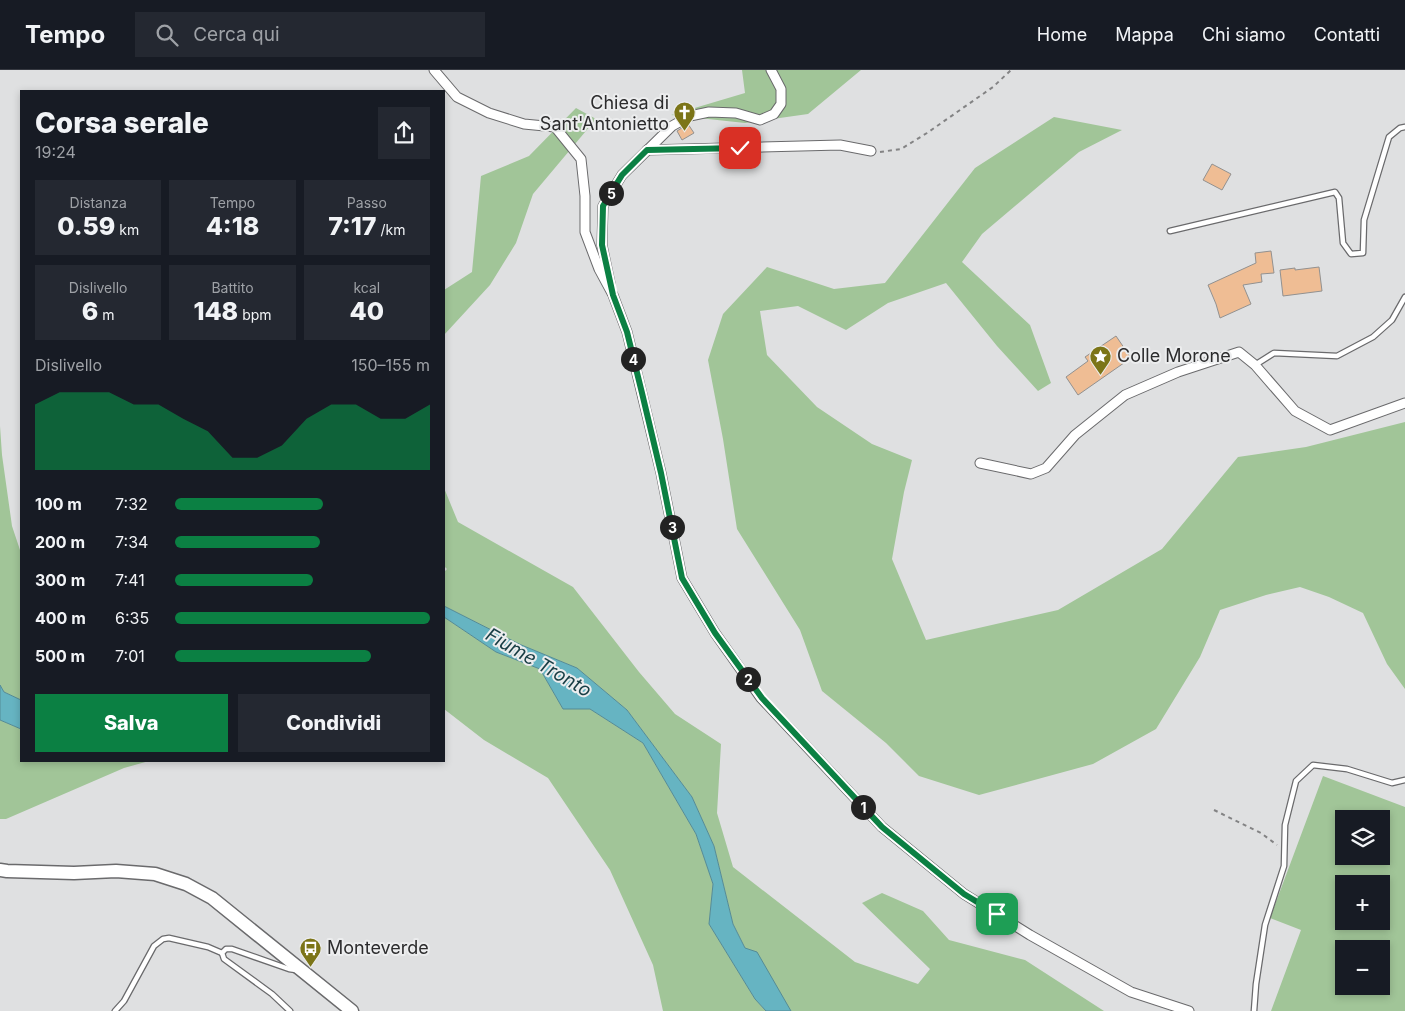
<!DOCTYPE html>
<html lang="it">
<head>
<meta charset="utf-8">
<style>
	:root { --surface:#171b24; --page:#242831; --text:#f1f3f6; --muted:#9ea1a6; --line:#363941; --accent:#0b8043 }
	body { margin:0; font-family:Inter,sans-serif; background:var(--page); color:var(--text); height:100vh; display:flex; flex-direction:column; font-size:19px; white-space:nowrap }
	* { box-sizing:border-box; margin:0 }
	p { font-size:16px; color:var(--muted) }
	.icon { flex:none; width:28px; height:28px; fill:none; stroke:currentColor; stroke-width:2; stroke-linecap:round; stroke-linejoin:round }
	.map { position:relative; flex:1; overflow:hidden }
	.panel { position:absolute; left:20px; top:20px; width:425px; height:672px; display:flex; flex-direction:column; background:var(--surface); border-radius:0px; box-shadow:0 2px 8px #0003 }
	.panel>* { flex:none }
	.controls { position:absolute; left:1335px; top:740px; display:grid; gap:10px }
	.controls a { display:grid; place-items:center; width:55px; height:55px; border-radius:0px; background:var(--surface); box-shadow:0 2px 8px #0003; font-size:25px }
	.pin { position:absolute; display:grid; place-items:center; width:42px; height:42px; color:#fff; margin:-21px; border-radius:10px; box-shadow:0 2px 8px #0006 }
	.km { position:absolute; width:25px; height:25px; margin:-12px; border-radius:50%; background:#222; color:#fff; font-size:14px; line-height:25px; text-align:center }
	.round { display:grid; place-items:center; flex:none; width:52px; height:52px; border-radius:0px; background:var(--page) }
	.summary { display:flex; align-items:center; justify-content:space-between; height:85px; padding:0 15px }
	h1 { font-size:28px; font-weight:800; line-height:38px }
	.metrics { display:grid; grid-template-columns:repeat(3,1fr); gap:8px; height:85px; padding:5px 15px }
	.metrics div { display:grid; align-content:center; border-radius:0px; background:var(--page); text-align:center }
	.metrics b { font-size:25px; font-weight:800 }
	.metrics small { font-size:14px; font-weight:400 }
	.metrics p { font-size:14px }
	.chart { height:140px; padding:10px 15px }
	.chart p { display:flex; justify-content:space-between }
	.chart svg { width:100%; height:90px; margin-top:5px; fill:var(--accent); opacity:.7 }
	.button { display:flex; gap:10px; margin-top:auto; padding:10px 15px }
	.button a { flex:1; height:58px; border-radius:0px; background:var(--accent); color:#fff; font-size:20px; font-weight:800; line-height:58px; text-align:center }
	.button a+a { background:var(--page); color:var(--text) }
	ul { padding:0 15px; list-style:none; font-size:16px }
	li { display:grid; grid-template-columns:80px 60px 1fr; align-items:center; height:38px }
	li i { height:12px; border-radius:6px; background:var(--accent) }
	header { display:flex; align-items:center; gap:30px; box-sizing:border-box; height:70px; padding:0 25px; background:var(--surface); border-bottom:1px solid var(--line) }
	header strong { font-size:24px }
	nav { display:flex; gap:28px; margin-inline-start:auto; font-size:18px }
	.search { width:350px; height:45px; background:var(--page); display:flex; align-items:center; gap:12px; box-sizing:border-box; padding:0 18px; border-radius:0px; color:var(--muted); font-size:19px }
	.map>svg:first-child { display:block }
	.green { fill:#a1c598; fill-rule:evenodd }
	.water { fill:#66b4c2; stroke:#558b95 }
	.building { fill:#efbd94; stroke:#929190 }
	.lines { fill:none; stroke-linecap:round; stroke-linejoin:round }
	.lane-casing { stroke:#6a6a6c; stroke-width:7 }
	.street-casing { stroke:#6a6a6c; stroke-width:11 }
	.secondary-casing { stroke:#6a6a6c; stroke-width:15 }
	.path { stroke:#838384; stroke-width:2; stroke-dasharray:4 4; stroke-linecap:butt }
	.lane { stroke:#fff; stroke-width:4.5 }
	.street { stroke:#fff; stroke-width:9 }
	.secondary { stroke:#fff; stroke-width:12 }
	.route-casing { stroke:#fff; stroke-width:10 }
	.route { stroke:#0b8043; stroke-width:6 }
	.labels { text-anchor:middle; stroke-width:4; stroke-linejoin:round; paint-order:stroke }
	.poi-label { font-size:18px; fill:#2c2c2d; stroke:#ecedee; text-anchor:start }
	.water-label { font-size:19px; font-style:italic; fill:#183e45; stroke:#ecedee }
</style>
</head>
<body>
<header>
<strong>Tempo</strong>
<div class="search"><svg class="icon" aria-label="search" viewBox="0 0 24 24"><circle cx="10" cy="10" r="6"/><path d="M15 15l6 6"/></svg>Cerca qui</div>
<nav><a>Home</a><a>Mappa</a><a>Chi siamo</a><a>Contatti</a></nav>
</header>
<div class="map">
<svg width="1405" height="941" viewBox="0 0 1405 941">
	<rect width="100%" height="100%" fill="#dfe0e1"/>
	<g class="green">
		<path d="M 742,0 L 861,0 L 808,44 L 745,53 L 671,45 L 745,23 Z"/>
		<path d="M 576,38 L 596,49 L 533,124 L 516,173 L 490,215 L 444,265 L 444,220 L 472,202 L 481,106 L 529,86 Z"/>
		<path d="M 1054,47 L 1122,60 L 1079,82 L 982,164 L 962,192 L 1030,255 L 1051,313 L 1038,321 L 997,276 L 946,213 L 888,233 L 846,260 L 798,236 L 760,241 L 767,285 L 817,337 L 872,374 L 912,390 L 904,422 L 892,489 L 926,570 L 1058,540 L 1162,479 L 1238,387 L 1306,377 L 1405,352 L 1405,619 L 1387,594 L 1363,543 L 1329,527 L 1300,517 L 1266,525 L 1220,540 L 1200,587 L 1156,659 L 1093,694 L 979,725 L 919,706 L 886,673 L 822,621 L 800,560 L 737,459 L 723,369 L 708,290 L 723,244 L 767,197 L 834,219 L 885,213 L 975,98 Z"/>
		<path d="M 0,356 L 2,385 L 12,456 L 21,483 L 21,630 L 4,622 L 0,615 Z"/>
		<path d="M 444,418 L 458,452 L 573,517 L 639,602 L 675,644 L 721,674 L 717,743 L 733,797 L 855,892 L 918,914 L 930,899 L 862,833 L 882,823 L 923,841 L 949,870 L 1025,890 L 1104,941 L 791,941 L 745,878 L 733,854 L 714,776 L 692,727 L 627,640 L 577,598 L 519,574 L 444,536 L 444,502 L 447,499 L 444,496 Z"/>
		<path d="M 444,547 L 496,582 L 540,599 L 563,639 L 590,639 L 643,673 L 696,764 L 713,814 L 709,854 L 755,929 L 766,941 L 663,941 L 653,895 L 610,800 L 548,708 L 484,670 L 444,639 Z"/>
		<path d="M 0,650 L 21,659 L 21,691 L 149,691 L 124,698 L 6,749 L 0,749 Z"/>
		<path d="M 1323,706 L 1405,737 L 1405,941 L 1271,941 L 1301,860 L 1270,848 ZM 1344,749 L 1381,749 L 1381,786 L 1344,786 ZM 1344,814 L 1381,814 L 1381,851 L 1344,851 ZM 1344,879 L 1381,879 L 1381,916 L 1344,916 Z"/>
	</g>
	<g class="water">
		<path d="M 444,536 L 519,574 L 577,598 L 627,640 L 692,727 L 714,776 L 733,854 L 745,878 L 757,882 L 791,941 L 766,941 L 755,929 L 709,854 L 713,814 L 696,764 L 643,673 L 590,639 L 563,639 L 540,599 L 496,582 L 444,547 Z"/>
		<path d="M 0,615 L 4,622 L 21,630 L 21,659 L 0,650 Z"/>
	</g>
	<g class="building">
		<path d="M 688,54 L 694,63 L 682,70 L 677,61 Z"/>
		<path d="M 1212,94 L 1231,104 L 1222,120 L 1203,110 Z"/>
		<path d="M 1271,181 L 1274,203 L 1261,204 L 1262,212 L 1243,215 L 1251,234 L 1220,248 L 1216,234 L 1208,215 L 1256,193 L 1255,183 Z"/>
		<path d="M 1319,197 L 1322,221 L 1283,226 L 1280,200 L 1295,198 L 1295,200 Z"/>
		<path d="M 1116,266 L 1131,288 L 1078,325 L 1066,307 L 1088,291 L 1085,287 Z"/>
	</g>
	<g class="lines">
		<defs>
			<g id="lane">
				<path d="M 1170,161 L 1335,122 L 1339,128 L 1343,173 L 1351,184 L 1363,183 L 1364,150 L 1389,67 L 1400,58 L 1405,57"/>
				<path d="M 1255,295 L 1274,283 L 1337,286 L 1373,267 L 1392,250 L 1405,227"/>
				<path d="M 115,941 L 124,931 L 154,876 L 163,869 L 169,868 L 208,877 L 222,883"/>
				<path d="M 290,941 L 272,924 L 224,889 L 222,883 L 226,879 L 232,879 L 289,899 L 296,900"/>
				<path d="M 1254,941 L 1256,914 L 1265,855 L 1284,796 L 1285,755 L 1296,711 L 1313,695 L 1347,699 L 1392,713 L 1405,710"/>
			</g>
			<g id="street">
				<path d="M 434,0 L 457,27 L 489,43 L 524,54 L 555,57 L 581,89 L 585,126 L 585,162 L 599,199 L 613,225 L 627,262 L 661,403 L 682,508 L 715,563 L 761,628 L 882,757 L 964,824 L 1030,865 L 1131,922 L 1189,941"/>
				<path d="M 647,80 L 840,75 L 871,81"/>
				<path d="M 610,213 L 602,175 L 603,136 L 622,105 L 672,56 L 690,46 L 709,42 L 736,43 L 760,50 L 774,44 L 781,34 L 781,19 L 771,0"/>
				<path d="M 980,393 L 1031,404 L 1046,398 L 1075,365 L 1125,325 L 1178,302 L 1239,282 L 1255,295 L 1295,341 L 1330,360 L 1405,333"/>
			</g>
			<path id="secondary" d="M 0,800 L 7,801 L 74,803 L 116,801 L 155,804 L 186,814 L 212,828 L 352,941"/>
		</defs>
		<use href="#lane" class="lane-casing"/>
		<use href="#street" class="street-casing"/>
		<use href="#secondary" class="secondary-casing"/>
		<g class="path">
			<path d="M 880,82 L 901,79 L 927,63 L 993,17 L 1011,0"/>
			<path d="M 1214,740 L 1261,763 L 1277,775"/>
		</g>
		<use href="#lane" class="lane"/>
		<use href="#street" class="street"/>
		<use href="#secondary" class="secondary"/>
	</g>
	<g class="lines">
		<defs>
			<path id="route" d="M 740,78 L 647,80 L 622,105 L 603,136 L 602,175 L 613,225 L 627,262 L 642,323 L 661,403 L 682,508 L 715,563 L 762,628 L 882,757 L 964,824 L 997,844"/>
		</defs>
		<use href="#route" class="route-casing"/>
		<use href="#route" class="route"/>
	</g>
	<defs>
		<symbol id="church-pin" viewBox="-11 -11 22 30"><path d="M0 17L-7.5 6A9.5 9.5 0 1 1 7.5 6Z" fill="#7c7518" stroke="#ecedee"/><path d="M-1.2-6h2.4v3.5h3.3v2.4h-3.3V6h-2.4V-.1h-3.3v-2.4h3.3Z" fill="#fff"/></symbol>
		<symbol id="sight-pin" viewBox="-11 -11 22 30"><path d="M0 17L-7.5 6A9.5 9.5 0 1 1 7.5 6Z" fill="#7c7518" stroke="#ecedee"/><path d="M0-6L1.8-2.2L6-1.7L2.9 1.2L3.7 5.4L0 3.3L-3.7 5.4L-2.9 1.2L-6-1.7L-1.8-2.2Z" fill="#fff"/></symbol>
		<symbol id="bus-pin" viewBox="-11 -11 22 30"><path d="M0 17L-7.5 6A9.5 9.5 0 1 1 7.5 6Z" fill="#7c7518" stroke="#ecedee"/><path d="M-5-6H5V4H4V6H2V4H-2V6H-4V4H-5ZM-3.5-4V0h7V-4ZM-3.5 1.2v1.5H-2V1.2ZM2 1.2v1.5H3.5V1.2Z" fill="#fff"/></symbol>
	</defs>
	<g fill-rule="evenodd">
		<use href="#church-pin" x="672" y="30" width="25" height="34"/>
		<use href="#sight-pin" x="1088" y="274" width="25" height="34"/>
		<use href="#bus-pin" x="298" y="866" width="25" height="34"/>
	</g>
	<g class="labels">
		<g class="poi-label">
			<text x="669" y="39" text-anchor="end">Chiesa di<tspan x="669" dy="21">Sant'Antonietto</tspan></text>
			<text x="1117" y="292">Colle Morone</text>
			<text x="327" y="884">Monteverde</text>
		</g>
		<g class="water-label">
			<text transform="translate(539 592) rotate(30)" y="7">Fiume Tronto</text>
		</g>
	</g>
</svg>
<div class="controls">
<a><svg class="icon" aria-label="layers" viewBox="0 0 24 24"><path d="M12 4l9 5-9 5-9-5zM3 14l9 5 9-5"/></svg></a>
<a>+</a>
<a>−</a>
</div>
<div class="pin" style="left:997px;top:844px;background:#1e9e55"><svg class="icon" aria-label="arrive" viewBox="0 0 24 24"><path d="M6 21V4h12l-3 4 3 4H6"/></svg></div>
<div class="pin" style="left:740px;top:78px;background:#d93025"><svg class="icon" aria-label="check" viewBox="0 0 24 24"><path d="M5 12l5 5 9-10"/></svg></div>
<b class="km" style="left:863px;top:737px">1</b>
<b class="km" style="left:748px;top:609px">2</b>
<b class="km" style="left:672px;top:457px">3</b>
<b class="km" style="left:633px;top:289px">4</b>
<b class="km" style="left:611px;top:123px">5</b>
<section class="panel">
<div class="summary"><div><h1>Corsa serale</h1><p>19:24</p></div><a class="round"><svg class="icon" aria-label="share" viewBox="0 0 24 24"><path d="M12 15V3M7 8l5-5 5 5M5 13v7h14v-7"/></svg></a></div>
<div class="metrics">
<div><p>Distanza</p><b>0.59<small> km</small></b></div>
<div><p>Tempo</p><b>4:18</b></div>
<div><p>Passo</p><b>7:17<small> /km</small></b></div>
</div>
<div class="metrics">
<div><p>Dislivello</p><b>6<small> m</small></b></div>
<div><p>Battito</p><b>148<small> bpm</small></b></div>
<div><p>kcal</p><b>40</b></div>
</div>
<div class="chart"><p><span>Dislivello</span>150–155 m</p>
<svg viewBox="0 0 160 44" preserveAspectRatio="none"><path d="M0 44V12L10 6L20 6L30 6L40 12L50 12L60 19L70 25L80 38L90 38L100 32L110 19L120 12L130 12L140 19L150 19L160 12V44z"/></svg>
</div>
<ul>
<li><b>100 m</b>7:32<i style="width:58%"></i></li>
<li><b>200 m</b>7:34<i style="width:57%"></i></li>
<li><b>300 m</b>7:41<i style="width:54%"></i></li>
<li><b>400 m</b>6:35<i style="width:100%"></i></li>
<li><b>500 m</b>7:01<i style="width:77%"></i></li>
</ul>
<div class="button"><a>Salva</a><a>Condividi</a></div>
</section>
</div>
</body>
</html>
